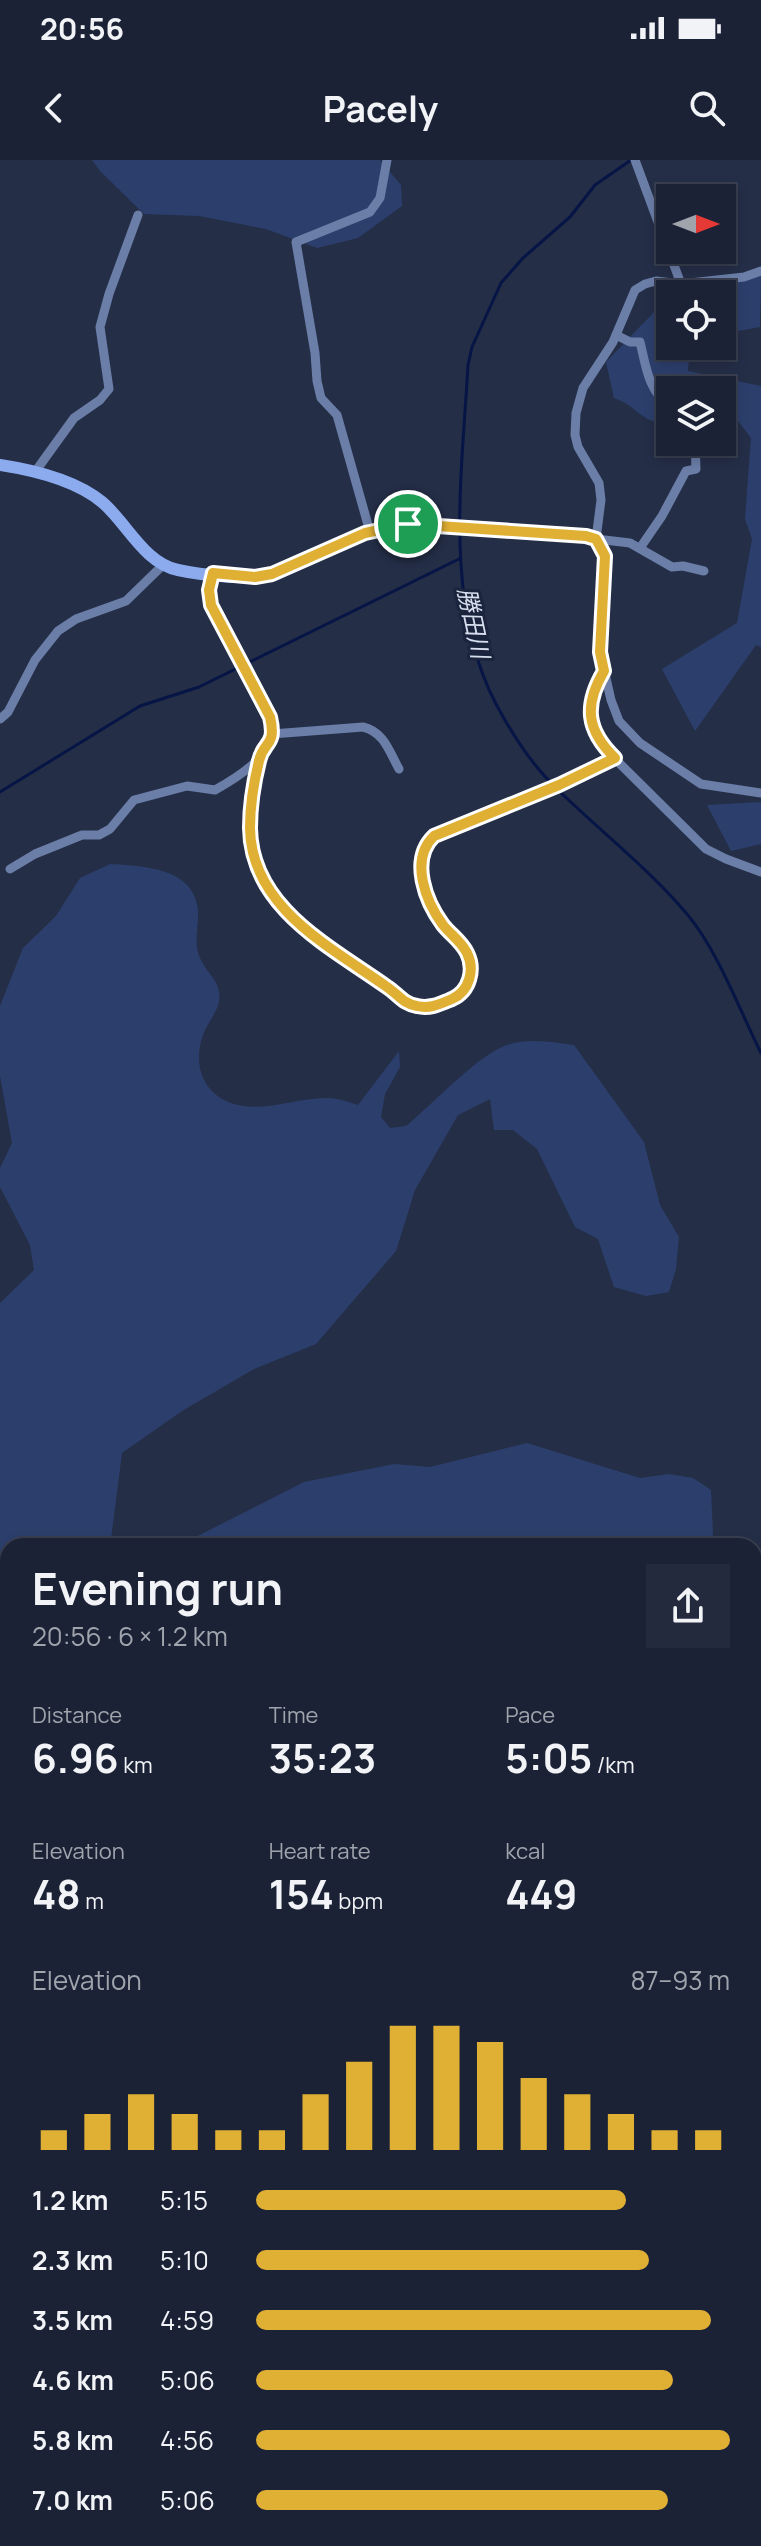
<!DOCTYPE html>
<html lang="en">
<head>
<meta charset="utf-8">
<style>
	:root { --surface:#1b2235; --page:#242a3d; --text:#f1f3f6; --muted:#a0a4ad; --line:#393f50; --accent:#e0b034 }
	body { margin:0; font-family:Manrope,"Noto Sans JP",sans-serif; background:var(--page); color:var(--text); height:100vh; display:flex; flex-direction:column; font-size:30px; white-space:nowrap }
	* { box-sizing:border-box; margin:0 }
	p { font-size:26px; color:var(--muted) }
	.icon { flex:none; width:44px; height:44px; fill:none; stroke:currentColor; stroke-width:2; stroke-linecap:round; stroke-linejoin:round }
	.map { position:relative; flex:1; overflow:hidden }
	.drawer { position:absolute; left:0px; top:1378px; width:762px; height:1008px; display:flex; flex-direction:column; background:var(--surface); border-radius:24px 24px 0 0; box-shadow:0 4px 12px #0003,0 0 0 2px var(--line) }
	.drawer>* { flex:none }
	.needle { width:52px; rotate:90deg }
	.controls { position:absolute; left:656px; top:24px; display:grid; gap:16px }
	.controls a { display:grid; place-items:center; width:80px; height:80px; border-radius:0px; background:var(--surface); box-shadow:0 4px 12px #0003,0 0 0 2px var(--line); font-size:40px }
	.pin { position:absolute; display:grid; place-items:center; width:68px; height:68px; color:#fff; margin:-34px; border:4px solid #fff; border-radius:50%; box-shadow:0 2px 8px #0007 }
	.round { display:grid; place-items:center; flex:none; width:84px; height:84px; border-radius:0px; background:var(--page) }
	.summary { display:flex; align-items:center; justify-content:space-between; height:136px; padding:0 32px }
	h1 { font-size:44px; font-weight:700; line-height:60px }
	.figures { display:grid; grid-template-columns:repeat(3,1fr); gap:12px; height:136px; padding:8px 32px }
	.figures div { display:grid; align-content:center }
	.figures b { font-size:40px; font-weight:700 }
	.figures small { font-size:22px; font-weight:400 }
	.figures p { font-size:22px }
	.chart { height:224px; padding:16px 32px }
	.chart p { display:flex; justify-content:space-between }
	.chart svg { width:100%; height:144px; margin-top:8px; stroke:var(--accent); stroke-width:6 }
	ul { padding:0 32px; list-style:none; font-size:26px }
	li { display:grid; grid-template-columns:128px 96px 1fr; align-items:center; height:60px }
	li i { height:20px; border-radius:10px; background:var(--accent) }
	.status { display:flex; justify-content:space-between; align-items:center; height:56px; padding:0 40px; background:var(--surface); direction:ltr }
	.status svg { height:22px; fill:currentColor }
	header { display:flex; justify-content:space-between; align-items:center; height:104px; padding:0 32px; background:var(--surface); font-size:36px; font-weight:700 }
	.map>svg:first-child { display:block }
	.green { fill:#2c3f6c }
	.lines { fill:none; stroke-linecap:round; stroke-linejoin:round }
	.stream { stroke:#061545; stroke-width:3 }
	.street { stroke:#6b7ea8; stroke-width:9 }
	.secondary { stroke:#8caaee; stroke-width:12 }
	.route-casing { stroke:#fff; stroke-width:16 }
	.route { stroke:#e0b034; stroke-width:10 }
	.labels { text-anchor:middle; stroke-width:6; stroke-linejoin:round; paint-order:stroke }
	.water-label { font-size:24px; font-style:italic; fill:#d7dfef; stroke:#1a243c }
</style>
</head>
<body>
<div class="status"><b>20:56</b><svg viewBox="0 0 49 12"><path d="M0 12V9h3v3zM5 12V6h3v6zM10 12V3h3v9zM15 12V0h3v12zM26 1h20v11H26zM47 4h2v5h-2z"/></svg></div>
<header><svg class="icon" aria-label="back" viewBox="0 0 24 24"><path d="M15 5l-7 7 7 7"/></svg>Pacely<svg class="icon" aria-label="search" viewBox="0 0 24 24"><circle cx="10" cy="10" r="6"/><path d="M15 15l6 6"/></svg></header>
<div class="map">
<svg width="761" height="2386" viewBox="0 0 761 2386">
	<rect width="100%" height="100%" fill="#242e47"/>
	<g class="green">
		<path d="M 92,0 L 380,0 L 401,25 L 402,46 L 358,78 L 317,88 L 266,69 L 199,56 L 144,54 L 100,11 Z"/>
		<path d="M 761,112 L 760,167 L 722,174 L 722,134 L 684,134 L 705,122 Z"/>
		<path d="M 670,142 L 670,186 L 690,186 L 688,211 L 761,226 L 761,487 L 756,485 L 695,571 L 662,509 L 737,463 L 752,379 L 745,359 L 751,278 L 732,253 L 722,250 L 722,230 L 670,230 L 670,257 L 660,263 C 639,259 635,245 614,238 L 606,202 L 657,149 Z"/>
		<path d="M 761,642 L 761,684 L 731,691 L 707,645 Z"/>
		<path d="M 110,704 C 141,706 189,707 197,744 C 201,761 192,781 200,798 C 207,814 222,822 219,841 C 218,850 210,860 206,868 C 193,894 197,927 226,941 C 259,956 295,937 328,938 C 338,938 349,942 358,945 L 399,891 L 400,907 L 385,934 L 381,957 L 390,968 L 406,966 C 432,945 480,892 510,884 C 530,878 554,882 574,885 L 644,982 L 660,1045 L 679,1077 L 676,1109 L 669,1132 L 646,1136 L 614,1127 L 598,1079 L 575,1067 L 537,989 L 513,970 L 494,970 L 490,939 L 458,955 L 415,1030 L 396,1091 L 316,1184 L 254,1209 L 182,1251 L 122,1293 L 111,1379 L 11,1381 L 2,1389 L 8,1391 L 8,1496 L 0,1499 L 0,1143 L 34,1110 L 30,1085 L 0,1027 L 0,1008 L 12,983 L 0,916 L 0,846 L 23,788 L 56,756 L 80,718 Z"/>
		<path d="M 527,1283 L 640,1318 L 669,1314 L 693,1318 L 711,1330 L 713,1374 L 710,1386 L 178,1386 L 304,1322 L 394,1304 L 430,1307 Z"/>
		<path d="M 8,1610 L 8,1802 L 5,1802 L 0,1810 L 0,1614 Z"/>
		<path d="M 754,1721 L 761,1722 L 761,1822 L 754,1831 Z"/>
		<path d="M 754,1835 L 761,1840 L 761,2386 L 715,2386 L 719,2378 L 754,2378 Z"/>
		<path d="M 274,2378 L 636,2378 L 636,2381 L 653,2386 L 281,2386 Z"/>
	</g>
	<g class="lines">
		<g class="stream">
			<path d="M 631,0 L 595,25 L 570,57 L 523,98 L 501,123 L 472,187 L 468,205 C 462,314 443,443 496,544 C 512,574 532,605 556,628 C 599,670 648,708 687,754 C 718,791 739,849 761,893"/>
			<path d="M 0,632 L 140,546 L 199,527 L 459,399"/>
		</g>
		<g class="street">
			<path d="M 635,0 L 681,124"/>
			<path d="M 616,175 L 630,182 L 640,182 C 646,206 648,231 670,246"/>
			<path d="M 35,312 L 74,258 L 100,240 L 109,229 L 100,167 L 109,134 L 138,55"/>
			<path d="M 435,365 L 586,376 L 596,379 L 605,396 L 600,492 L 611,540 L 619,561 L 640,583 L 701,624 L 761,633"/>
			<path d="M 370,372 L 337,255 L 321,238 L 317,221 L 315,193 L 296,82 L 370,52 L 380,38 L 387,0"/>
			<path d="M 640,388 L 662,356 L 686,311 L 696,309 L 695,282"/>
			<path d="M 704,411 L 683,406 L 672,407 L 630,383 L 596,379 L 601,340 L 599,323 L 578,287 L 575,275 L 576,253 L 583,228 L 613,182 L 635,130 L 645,124 L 656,121 L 681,124 L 744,117 L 761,111"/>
			<path d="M 604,511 C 588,538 586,561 604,588 L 706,689 L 726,699 L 761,712"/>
			<path d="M 0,559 L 8,552 L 35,500 L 58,471 L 76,459 L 126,441 L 164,404"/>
			<path d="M 272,574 L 363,567 C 384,572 389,591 399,609"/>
			<path d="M 259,597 C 255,634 245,670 258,705 C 280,766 340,792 388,827 C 398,835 404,844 418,847 C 430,849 448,843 458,836 C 496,808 445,773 433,749 C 426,735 421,719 422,703 C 423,691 426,684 434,676 L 559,625 L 615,598"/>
			<path d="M 10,709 L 35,694 L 82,675 L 99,675 L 110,669 L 134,640 L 187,626 L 215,630 C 233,620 261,603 270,583 C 275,575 272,566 270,557 L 211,445 L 209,430 L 213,413"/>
			<path d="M 0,1845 L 8,1853"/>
			<path d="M 754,2265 L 761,2256"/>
			<path d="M 694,2386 L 700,2378"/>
		</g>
		<g class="secondary">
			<path d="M 0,305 C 33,310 75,320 102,342 C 127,363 144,403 178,410 C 201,415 246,420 268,415 C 282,411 295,404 308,398 C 354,378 383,362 435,365"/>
			<path d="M 754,1466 L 761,1463"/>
			<path d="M 43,2386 L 45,2378"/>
		</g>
	</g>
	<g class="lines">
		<defs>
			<path id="route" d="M 408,364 L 586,376 L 596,379 L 605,396 L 600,492 L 604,511 C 584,545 586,570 615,598 L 559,625 L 434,676 C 409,700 426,742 443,765 C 451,775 461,781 467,793 C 475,809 470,831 452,839 C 440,844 430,849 417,846 C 403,844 398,834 387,827 C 331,787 251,748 250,668 C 250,647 254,621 259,601 C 263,581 277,587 270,557 L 211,445 L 209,430 L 213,413 L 255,417 L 272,414 L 365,373 Z"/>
		</defs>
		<use href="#route" class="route-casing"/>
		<use href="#route" class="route"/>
	</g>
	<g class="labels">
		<g class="water-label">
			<text transform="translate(473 463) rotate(78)" y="8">勝田川</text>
		</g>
	</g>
</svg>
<div class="controls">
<a><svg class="needle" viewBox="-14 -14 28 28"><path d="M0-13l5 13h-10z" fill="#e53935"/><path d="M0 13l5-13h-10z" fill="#a0a4ad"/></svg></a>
<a><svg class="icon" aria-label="locate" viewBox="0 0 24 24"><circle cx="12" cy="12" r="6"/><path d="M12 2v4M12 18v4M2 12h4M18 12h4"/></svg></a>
<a><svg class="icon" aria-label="layers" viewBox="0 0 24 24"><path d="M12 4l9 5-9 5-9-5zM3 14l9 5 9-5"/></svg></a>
</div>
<div class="pin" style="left:408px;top:364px;background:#1e9e55"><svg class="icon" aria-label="arrive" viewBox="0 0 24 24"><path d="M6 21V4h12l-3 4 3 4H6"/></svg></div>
<section class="drawer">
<div class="summary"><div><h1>Evening run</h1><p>20:56 · 6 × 1.2 km</p></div><a class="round"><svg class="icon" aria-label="share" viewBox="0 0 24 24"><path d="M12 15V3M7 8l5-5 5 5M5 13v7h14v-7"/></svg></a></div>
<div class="figures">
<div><p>Distance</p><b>6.96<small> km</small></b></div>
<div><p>Time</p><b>35:23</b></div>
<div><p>Pace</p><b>5:05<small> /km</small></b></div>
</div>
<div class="figures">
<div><p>Elevation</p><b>48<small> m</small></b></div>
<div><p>Heart rate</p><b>154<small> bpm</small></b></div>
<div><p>kcal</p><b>449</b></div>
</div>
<div class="chart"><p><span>Elevation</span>87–93 m</p>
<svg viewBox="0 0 160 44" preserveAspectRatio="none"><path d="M5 44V38M15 44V33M25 44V27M35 44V33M45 44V38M55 44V38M65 44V27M75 44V17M85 44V6M95 44V6M105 44V11M115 44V22M125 44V27M135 44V33M145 44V38M155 44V38"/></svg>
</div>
<ul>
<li><b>1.2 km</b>5:15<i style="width:78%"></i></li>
<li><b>2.3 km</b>5:10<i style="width:83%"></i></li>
<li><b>3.5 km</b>4:59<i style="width:96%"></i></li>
<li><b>4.6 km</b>5:06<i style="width:88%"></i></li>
<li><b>5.8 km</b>4:56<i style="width:100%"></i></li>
<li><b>7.0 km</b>5:06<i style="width:87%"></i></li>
</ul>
</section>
</div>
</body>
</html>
